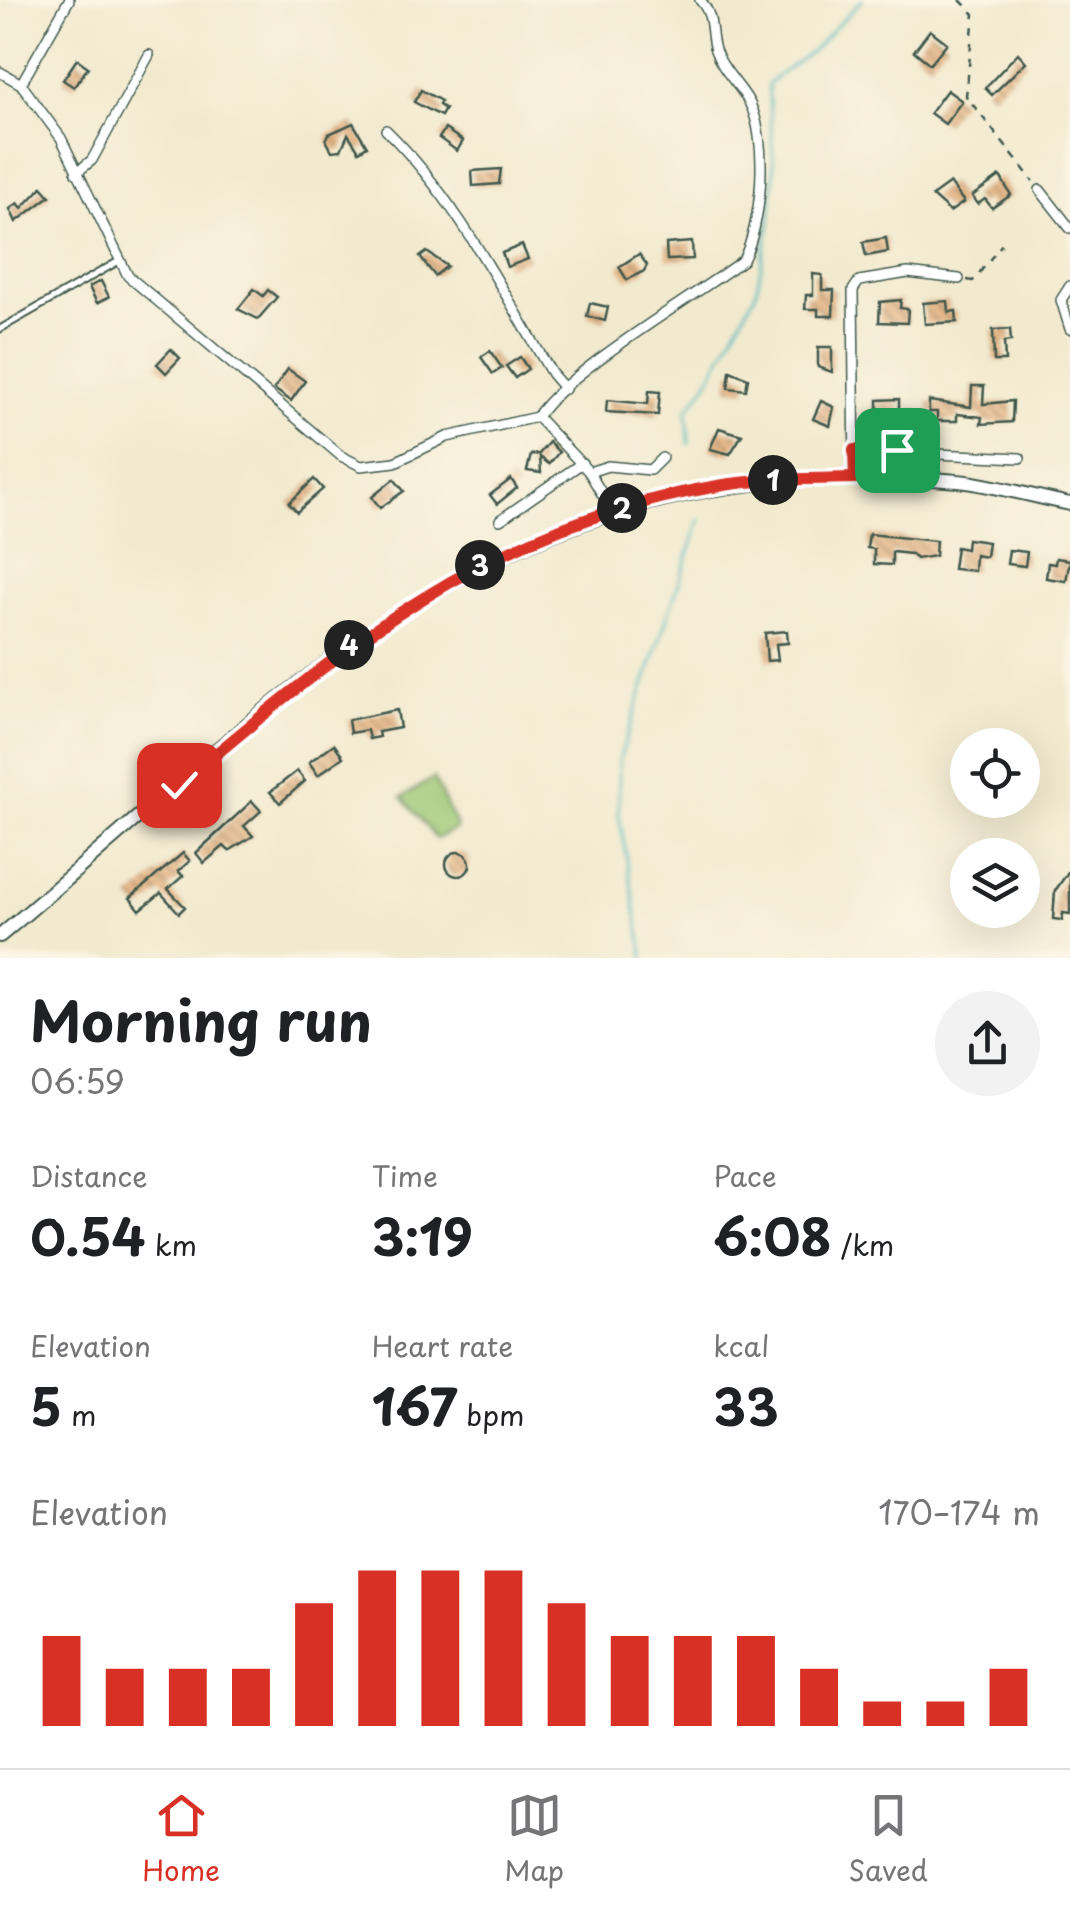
<!DOCTYPE html>
<html lang="en">
<head>
<meta charset="utf-8">
<style>
	:root { --surface:#fff; --page:#f2f2f2; --text:#202124; --muted:#757577; --line:#e0e0e0; --accent:#d93025 }
	body { margin:0; font-family:"Playpen Sans",sans-serif; background:var(--page); color:var(--text); height:100vh; display:flex; flex-direction:column; font-size:38px; white-space:nowrap }
	* { box-sizing:border-box; margin:0 }
	p { font-size:32px; color:var(--muted) }
	.icon { flex:none; width:55px; height:55px; fill:none; stroke:currentColor; stroke-width:2; stroke-linecap:round; stroke-linejoin:round }
	.map { position:relative; height:958px; overflow:hidden }
	.side { display:flex; flex-direction:column; background:var(--surface); flex:1 }
	.side>* { flex:none }
	.fabs { position:absolute; left:950px; top:728px; display:grid; gap:20px }
	.fabs a { display:grid; place-items:center; width:90px; height:90px; border-radius:50%; background:var(--surface); box-shadow:0 10px 40px #0002; font-size:50px }
	.pin { position:absolute; display:grid; place-items:center; width:85px; height:85px; color:#fff; margin:-42px; border-radius:20px; box-shadow:0 5px 15px #0006 }
	.km { position:absolute; width:50px; height:50px; margin:-25px; border-radius:50%; background:#222; color:#fff; font-size:28px; line-height:50px; text-align:center }
	.round { display:grid; place-items:center; flex:none; width:105px; height:105px; border-radius:52px; background:var(--page) }
	.head { display:flex; align-items:center; justify-content:space-between; height:170px; padding:0 30px }
	h1 { font-size:55px; font-weight:700; line-height:75px }
	.stats { display:grid; grid-template-columns:repeat(3,1fr); gap:15px; height:170px; padding:10px 30px }
	.stats div { display:grid; align-content:center }
	.stats b { font-size:50px; font-weight:700 }
	.stats small { font-size:28px; font-weight:400 }
	.stats p { font-size:28px }
	.chart { height:280px; padding:20px 30px }
	.chart p { display:flex; justify-content:space-between }
	.chart svg { width:100%; height:180px; margin-top:10px; stroke:var(--accent); stroke-width:6 }
	.dock { display:flex; justify-content:space-around; align-items:center; height:140px; border-top:2px solid var(--line); background:var(--surface); font-size:28px; color:var(--muted) }
	.dock a { display:grid; justify-items:center; gap:5px }
	.dock .active { color:var(--accent) }
	.map>svg:first-child { display:block }
	.pitch { fill:#9ac572; stroke:#5c8153; stroke-width:2.5 }
	.lines { fill:none; stroke-linecap:round; stroke-linejoin:round }
	.stream { stroke:#49b8bf; stroke-width:2.5 }
	.building { fill:url(#building-back-hatch) }
	.service-casing { stroke:#3f574b; stroke-width:9 }
	.minor-casing { stroke:#3f574b; stroke-width:12 }
	.secondary-casing { stroke:#3f574b; stroke-width:16 }
	.path { stroke:#3f574b; stroke-width:2.5; stroke-dasharray:8 8; stroke-linecap:butt }
	.service { stroke:#fff; stroke-width:5 }
	.minor { stroke:#fff; stroke-width:9 }
	.secondary { stroke:#fff; stroke-width:12 }
	.route-casing { stroke:#fff; stroke-width:20 }
	.route { stroke:#d93025; stroke-width:12 }
</style>
</head>
<body>
<div class="map">
<svg width="1070" height="958" viewBox="0 0 1070 958">
	<defs>
		<pattern id="building-back-hatch" width="6" height="6" patternUnits="userSpaceOnUse" patternTransform="scale(2.5)"><rect width="6" height="6" fill="#e4b789"/><path d="M-1 5l2 2M0 0l6 6M5-1l2 2" fill="none" stroke="#b89671"/></pattern>
	</defs>
	<rect width="100%" height="100%" fill="#fcf5e5"/>
	<filter id="ink" filterUnits="userSpaceOnUse"><feTurbulence type="fractalNoise" baseFrequency=".01" numOctaves="2"/><feDisplacementMap in="SourceGraphic" scale="20" xChannelSelector="R" yChannelSelector="G"/><feConvolveMatrix kernelMatrix="1 2 1 2 8 2 1 2 1" color-interpolation-filters="sRGB"/></filter>
	<filter id="wash" filterUnits="userSpaceOnUse"><feTurbulence type="fractalNoise" baseFrequency=".0048" numOctaves="4" result="noise"/><feDisplacementMap in="SourceGraphic" scale="40" xChannelSelector="R" yChannelSelector="G"/><feGaussianBlur stdDeviation="2.25" result="paint"/><feColorMatrix in="noise" values="0 0 0 0 0 0 0 0 0 0 0 0 0 0 0 0 0 1.4 0 .05"/><feComposite in="paint" operator="in"/></filter>
	<g filter="url(#wash)">
		<rect width="100%" height="100%" fill="#f2eacf"/>
		<path class="pitch" d="M 434,778 L 457,828 L 436,839 L 402,797 Z"/>
		<g class="lines">
			<g class="stream">
				<path d="M 689,444 L 687,410 L 705,387 L 756,292 L 770,221 L 774,170 L 768,83 L 812,51 L 862,0"/>
				<path d="M 644,958 L 619,815 L 619,760 L 700,520"/>
			</g>
		</g>
		<g id="blocks">
			<g class="building">
				<path d="M 930,30 L 947,43 L 930,64 L 914,51 Z"/>
				<path d="M 1018,53 L 1026,62 L 992,95 L 985,88 Z"/>
				<path d="M 77,59 L 88,67 L 74,87 L 63,80 Z"/>
				<path d="M 421,90 L 441,101 L 439,105 L 445,109 L 441,116 L 414,102 Z"/>
				<path d="M 947,90 L 962,101 L 945,124 L 930,113 Z"/>
				<path d="M 353,123 L 367,146 L 359,151 L 348,134 L 341,150 L 332,151 L 326,140 L 329,134 Z"/>
				<path d="M 445,129 L 463,141 L 457,151 L 439,138 Z"/>
				<path d="M 501,169 L 499,184 L 473,186 L 472,171 Z"/>
				<path d="M 1000,176 L 1011,195 L 992,208 L 985,199 L 978,204 L 972,196 Z"/>
				<path d="M 950,183 L 964,202 L 950,212 L 932,196 Z"/>
				<path d="M 42,187 L 50,196 L 16,222 L 10,209 L 18,203 L 22,208 Z"/>
				<path d="M 886,238 L 888,252 L 866,256 L 863,242 Z"/>
				<path d="M 692,242 L 693,259 L 667,260 L 666,244 Z"/>
				<path d="M 522,245 L 528,259 L 507,267 L 502,253 Z"/>
				<path d="M 427,252 L 447,266 L 435,276 L 420,257 Z"/>
				<path d="M 639,254 L 647,265 L 644,271 L 627,280 L 619,267 Z"/>
				<path d="M 813,274 L 822,275 L 822,290 L 834,290 L 833,316 L 818,316 L 818,309 L 805,309 L 806,295 L 813,295 Z"/>
				<path d="M 101,281 L 109,297 L 97,303 L 89,287 Z"/>
				<path d="M 254,289 L 263,296 L 268,290 L 277,297 L 258,319 L 238,309 Z"/>
				<path d="M 901,300 L 900,308 L 908,309 L 907,323 L 879,322 L 880,302 Z"/>
				<path d="M 948,301 L 949,312 L 956,311 L 957,322 L 925,324 L 923,303 Z"/>
				<path d="M 590,303 L 608,307 L 605,321 L 587,316 Z"/>
				<path d="M 1010,329 L 1011,341 L 1004,342 L 1005,361 L 994,361 L 993,330 Z"/>
				<path d="M 818,347 L 832,347 L 832,372 L 818,367 Z"/>
				<path d="M 171,349 L 180,358 L 166,373 L 157,364 Z"/>
				<path d="M 490,351 L 502,368 L 493,374 L 481,357 Z"/>
				<path d="M 520,357 L 528,369 L 515,378 L 506,366 Z"/>
				<path d="M 288,369 L 305,381 L 291,401 L 274,389 Z"/>
				<path d="M 730,371 L 748,378 L 746,390 L 728,388 Z"/>
				<path d="M 972,386 L 984,386 L 983,404 L 1013,401 L 1012,422 L 981,424 L 982,417 L 957,414 L 957,421 L 937,421 L 937,412 L 929,412 L 929,401 L 971,407 Z"/>
				<path d="M 649,391 L 660,392 L 658,415 L 606,412 L 607,400 L 648,404 Z"/>
				<path d="M 899,399 L 899,410 L 908,410 L 908,420 L 887,420 L 887,412 L 878,412 L 878,400 Z"/>
				<path d="M 821,401 L 834,407 L 830,426 L 813,419 Z"/>
				<path d="M 719,428 L 742,435 L 730,454 L 710,449 Z"/>
				<path d="M 549,442 L 559,452 L 549,464 L 540,457 L 541,473 L 527,471 L 531,455 L 539,454 Z"/>
				<path d="M 314,479 L 323,489 L 297,512 L 289,503 Z"/>
				<path d="M 394,479 L 404,491 L 380,508 L 372,497 Z"/>
				<path d="M 511,479 L 517,488 L 497,504 L 490,495 Z"/>
				<path d="M 869,534 L 936,541 L 935,556 L 916,559 L 911,554 L 892,552 L 892,565 L 874,564 L 874,549 L 867,548 Z"/>
				<path d="M 967,539 L 988,542 L 986,557 L 975,555 L 974,571 L 953,569 L 956,547 L 966,549 Z"/>
				<path d="M 1009,550 L 1027,552 L 1025,566 L 1007,564 Z"/>
				<path d="M 1056,558 L 1070,560 L 1066,581 L 1046,578 L 1048,563 L 1055,564 Z"/>
				<path d="M 787,631 L 788,643 L 776,644 L 778,660 L 767,661 L 765,633 Z"/>
				<path d="M 397,710 L 400,728 L 378,732 L 379,737 L 369,739 L 367,730 L 350,733 L 348,720 Z"/>
				<path d="M 334,744 L 343,757 L 318,775 L 309,762 Z"/>
				<path d="M 297,771 L 305,781 L 280,803 L 270,792 Z"/>
				<path d="M 252,801 L 261,811 L 244,826 L 253,836 L 229,851 L 224,846 L 204,863 L 196,853 Z"/>
				<circle cx="458" cy="864" r="12"/>
				<path d="M 183,853 L 190,861 L 178,871 L 183,876 L 168,889 L 185,907 L 179,913 L 161,893 L 140,910 L 130,898 Z"/>
				<path d="M 1070,869 L 1070,914 L 1063,913 L 1062,920 L 1053,919 L 1055,891 Z"/>
			</g>
		</g>
	</g>
	<g filter="url(#ink)">
		<use href="#blocks" fill-opacity="0" stroke="#3f574b" stroke-width="2.5"/>
		<g class="lines">
			<defs>
				<path id="service" d="M 0,329 L 119,261"/>
				<g id="minor">
					<path d="M 0,72 L 21,84 L 61,138 L 128,276 L 341,456 L 361,466 L 395,462 L 447,437 L 537,417 L 589,472 L 612,511"/>
					<path d="M 21,84 L 69,0"/>
					<path d="M 386,130 C 456,198 502,290 552,374 L 565,389"/>
					<path d="M 76,173 L 92,160 L 149,55"/>
					<path d="M 1040,190 L 1070,228"/>
					<path d="M 1070,286 L 1061,300 L 1070,329"/>
					<path d="M 537,417 C 568,370 691,299 743,260 C 762,225 769,138 749,102 C 739,84 722,70 715,50 C 709,30 715,17 700,0"/>
					<path d="M 854,450 L 1020,458"/>
					<path d="M 589,472 L 608,466 L 650,470 L 662,458"/>
					<path d="M 855,478 L 853,290 L 859,281 L 908,273 L 959,279"/>
					<path d="M 500,520 L 582,463"/>
				</g>
				<path id="secondary" d="M 0,936 C 257,720 464,489 824,479 C 871,477 919,476 967,482 C 1001,487 1036,497 1070,504"/>
			</defs>
			<use href="#service" class="service-casing"/>
			<use href="#minor" class="minor-casing"/>
			<use href="#secondary" class="secondary-casing"/>
			<g class="path">
				<path d="M 960,0 L 974,14 L 966,96 L 1033,181"/>
				<path d="M 967,280 L 973,281 L 1002,244"/>
			</g>
			<use href="#service" class="service"/>
			<use href="#minor" class="minor"/>
			<use href="#secondary" class="secondary"/>
		</g>
	</g>
	<g class="lines" filter="url(#ink)">
		<defs>
			<path id="route" d="M 179,785 C 350,641 489,525 718,486 C 763,478 810,479 855,478 L 854,450 L 897,450"/>
		</defs>
		<use href="#route" class="route-casing"/>
		<use href="#route" class="route"/>
	</g>
</svg>
<div class="fabs">
<a><svg class="icon" aria-label="locate" viewBox="0 0 24 24"><circle cx="12" cy="12" r="6"/><path d="M12 2v4M12 18v4M2 12h4M18 12h4"/></svg></a>
<a><svg class="icon" aria-label="layers" viewBox="0 0 24 24"><path d="M12 4l9 5-9 5-9-5zM3 14l9 5 9-5"/></svg></a>
</div>
<div class="pin" style="left:897px;top:450px;background:#1e9e55"><svg class="icon" aria-label="arrive" viewBox="0 0 24 24"><path d="M6 21V4h12l-3 4 3 4H6"/></svg></div>
<div class="pin" style="left:179px;top:785px;background:#d93025"><svg class="icon" aria-label="check" viewBox="0 0 24 24"><path d="M5 12l5 5 9-10"/></svg></div>
<b class="km" style="left:773px;top:480px">1</b>
<b class="km" style="left:622px;top:508px">2</b>
<b class="km" style="left:480px;top:565px">3</b>
<b class="km" style="left:349px;top:645px">4</b>
</div>
<section class="side">
<div class="head"><div><h1>Morning run</h1><p>06:59</p></div><a class="round"><svg class="icon" aria-label="share" viewBox="0 0 24 24"><path d="M12 15V3M7 8l5-5 5 5M5 13v7h14v-7"/></svg></a></div>
<div class="stats">
<div><p>Distance</p><b>0.54<small> km</small></b></div>
<div><p>Time</p><b>3:19</b></div>
<div><p>Pace</p><b>6:08<small> /km</small></b></div>
</div>
<div class="stats">
<div><p>Elevation</p><b>5<small> m</small></b></div>
<div><p>Heart rate</p><b>167<small> bpm</small></b></div>
<div><p>kcal</p><b>33</b></div>
</div>
<div class="chart"><p><span>Elevation</span>170–174 m</p>
<svg viewBox="0 0 160 44" preserveAspectRatio="none"><path d="M5 44V22M15 44V30M25 44V30M35 44V30M45 44V14M55 44V6M65 44V6M75 44V6M85 44V14M95 44V22M105 44V22M115 44V22M125 44V30M135 44V38M145 44V38M155 44V30"/></svg>
</div>
</section>
<nav class="dock">
<a class="active"><svg class="icon" aria-label="home" viewBox="0 0 24 24"><path d="M3 11l9-7 9 7M6 9v11h12V9"/></svg>Home</a>
<a><svg class="icon" aria-label="map" viewBox="0 0 24 24"><path d="M3 6l6-2 6 2 6-2v14l-6 2-6-2-6 2zM9 4v14M15 6v14"/></svg>Map</a>
<a><svg class="icon" aria-label="saved" viewBox="0 0 24 24"><path d="M7 4h10v16l-5-4-5 4z"/></svg>Saved</a>
</nav>
</body>
</html>
